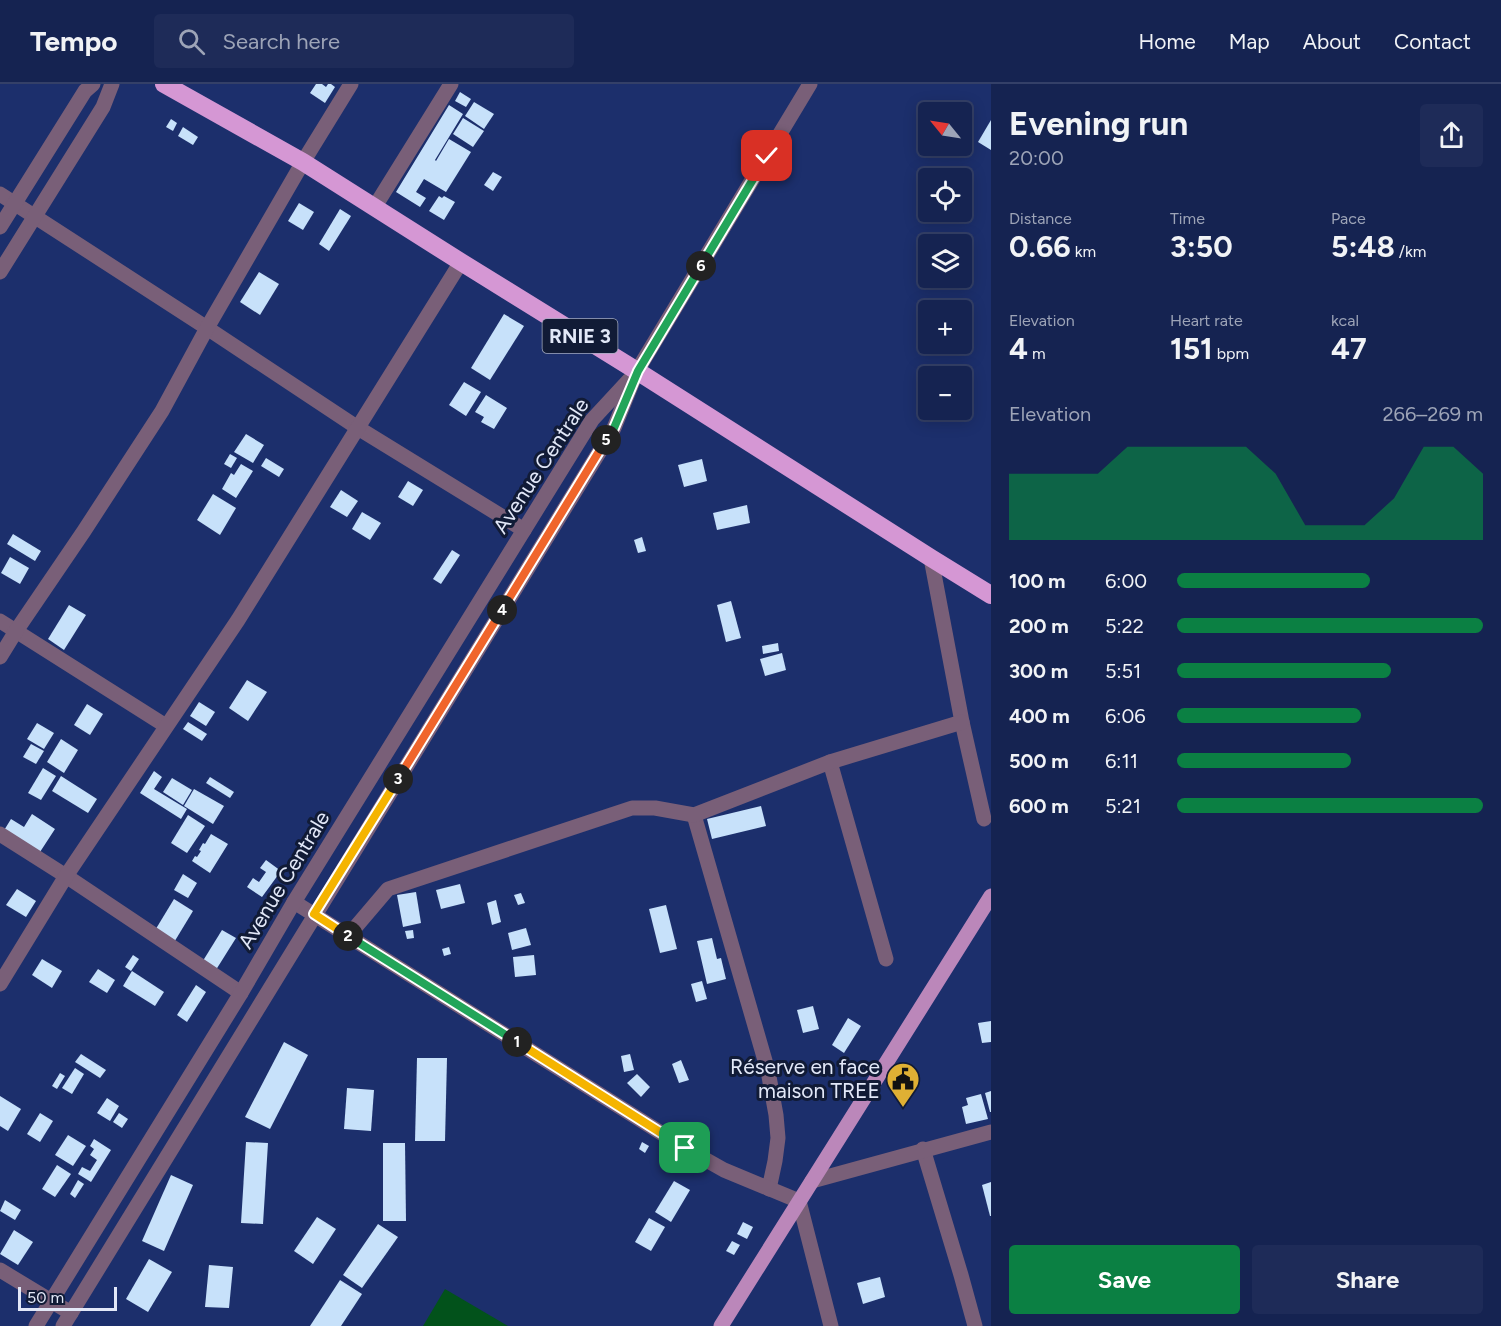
<!DOCTYPE html>
<html lang="en">
<head>
<meta charset="utf-8">
<style>
	:root { --surface:#152351; --page:#1e2b58; --text:#f1f3f6; --muted:#9da4b7; --line:#344068; --accent:#0b8043 }
	body { margin:0; font-family:Figtree,sans-serif; background:var(--page); color:var(--text); height:100vh; display:flex; flex-direction:column; font-size:22px; white-space:nowrap }
	* { box-sizing:border-box; margin:0 }
	p { font-size:20px; color:var(--muted) }
	.icon { flex:none; width:33px; height:33px; fill:none; stroke:currentColor; stroke-width:2; stroke-linecap:round; stroke-linejoin:round }
	.map { position:relative; flex:1; overflow:hidden }
	.drawer { display:flex; flex-direction:column; background:var(--surface); width:510px }
	.drawer>* { flex:none }
	.needle { width:39px; rotate:300deg }
	.controls { position:absolute; left:918px; top:18px; display:grid; gap:12px }
	.controls a { display:grid; place-items:center; width:54px; height:54px; border-radius:6px; background:var(--surface); box-shadow:0 3px 15px #0003,0 0 0 2px var(--line); font-size:30px }
	.scale { position:absolute; left:18px; bottom:15px; width:99px; box-sizing:border-box; padding-left:6px; border:3px solid #e2e8f8; border-top:0; font-size:16px; line-height:21px; white-space:nowrap; color:#e2e8f8; -webkit-text-stroke:4px #111b36; paint-order:stroke }
	.pin { position:absolute; display:grid; place-items:center; width:51px; height:51px; color:#fff; margin:-26px; border-radius:12px; box-shadow:0 3px 9px #0006 }
	.km { position:absolute; width:30px; height:30px; margin:-15px; border-radius:50%; background:#222; color:#fff; font-size:16px; line-height:30px; text-align:center }
	.round { display:grid; place-items:center; flex:none; width:63px; height:63px; border-radius:6px; background:var(--page) }
	.headline { display:flex; align-items:center; justify-content:space-between; height:102px; padding:0 18px }
	h1 { font-size:33px; font-weight:700; line-height:45px }
	.stats { display:grid; grid-template-columns:repeat(3,1fr); gap:9px; height:102px; padding:6px 18px }
	.stats div { display:grid; align-content:center }
	.stats b { font-size:30px; font-weight:700 }
	.stats small { font-size:16px; font-weight:400 }
	.stats p { font-size:16px }
	.chart { height:168px; padding:12px 18px }
	.chart p { display:flex; justify-content:space-between }
	.chart svg { width:100%; height:108px; margin-top:6px; fill:var(--accent); opacity:.7 }
	.primary-button { display:flex; gap:12px; margin-top:auto; padding:12px 18px }
	.primary-button a { flex:1; height:69px; border-radius:6px; background:var(--accent); color:#fff; font-size:24px; font-weight:700; line-height:69px; text-align:center }
	.primary-button a+a { background:var(--page); color:var(--text) }
	ul { padding:0 18px; list-style:none; font-size:20px }
	li { display:grid; grid-template-columns:96px 72px 1fr; align-items:center; height:45px }
	li i { height:15px; border-radius:8px; background:var(--accent) }
	header { display:flex; align-items:center; gap:36px; box-sizing:border-box; height:84px; padding:0 30px; background:var(--surface); border-bottom:2px solid var(--line) }
	header strong { font-size:28px }
	nav { display:flex; gap:33px; margin-inline-start:auto; font-size:21px }
	.search { width:420px; height:54px; background:var(--page); display:flex; align-items:center; gap:15px; box-sizing:border-box; padding:0 21px; border-radius:6px; color:var(--muted); font-size:22px }
	main { display:flex; flex:1; min-height:0 }
	.map>svg:first-child { display:block }
	.green { fill:#02521b }
	.building { fill:#c7e1fa }
	.lines { fill:none; stroke-linecap:round; stroke-linejoin:round }
	.minor { stroke:#795f78; stroke-width:15 }
	.major { stroke:#bb87ba; stroke-width:15 }
	.highway { stroke:#d597d4; stroke-width:18 }
	.split-1-casing { stroke:#fff; stroke-width:12 }
	.split-2-casing { stroke:#fff; stroke-width:12 }
	.split-3-casing { stroke:#fff; stroke-width:12 }
	.split-4-casing { stroke:#fff; stroke-width:12 }
	.split-5-casing { stroke:#fff; stroke-width:12 }
	.split-6-casing { stroke:#fff; stroke-width:12 }
	.split-7-casing { stroke:#fff; stroke-width:12 }
	.split-1 { stroke:#f5b400; stroke-width:8 }
	.split-2 { stroke:#22a559; stroke-width:8 }
	.split-3 { stroke:#f5b400; stroke-width:8 }
	.split-4 { stroke:#f0652b; stroke-width:8 }
	.split-5 { stroke:#f0652b; stroke-width:8 }
	.split-6 { stroke:#22a559; stroke-width:8 }
	.split-7 { stroke:#22a559; stroke-width:8 }
	.labels { text-anchor:middle; stroke-width:6; stroke-linejoin:round; paint-order:stroke }
	.shield { fill:#111b36; stroke:#a3aabe; stroke-width:1.5 }
	.shield-label { font-size:20px; font-weight:bold; fill:#e2e8f8 }
	.street-label { font-size:21px; fill:#e2e8f8; stroke:#111b36 }
	.poi-label { font-size:21px; fill:#e2e8f8; stroke:#111b36; text-anchor:end }
</style>
</head>
<body>
<header>
<strong>Tempo</strong>
<div class="search"><svg class="icon" aria-label="search" viewBox="0 0 24 24"><circle cx="10" cy="10" r="6"/><path d="M15 15l6 6"/></svg>Search here</div>
<nav><a>Home</a><a>Map</a><a>About</a><a>Contact</a></nav>
</header>
<main>
<div class="map">
<svg width="991" height="1242" viewBox="0 0 991 1242">
	<rect width="100%" height="100%" fill="#1c2f6c"/>
	<path class="green" d="M 445,1205 L 508,1242 L 423,1242 Z"/>
	<g class="building">
		<path d="M 316,0 L 322,0 L 326,3 L 328,0 L 331,0 L 335,3 L 325,19 L 310,9 Z"/>
		<path d="M 460,8 L 471,15 L 466,23 L 455,17 Z"/>
		<path d="M 474,18 L 494,30 L 484,45 L 465,32 Z"/>
		<path d="M 449,21 L 463,30 L 435,76 L 436,77 L 449,55 L 471,68 L 446,108 L 424,95 L 416,108 L 426,114 L 420,123 L 396,108 Z"/>
		<path d="M 463,34 L 484,47 L 473,63 L 453,50 Z"/>
		<path d="M 171,35 L 177,39 L 173,47 L 166,43 Z"/>
		<path d="M 991,36 L 991,66 L 978,58 Z"/>
		<path d="M 183,43 L 198,53 L 193,61 L 178,52 Z"/>
		<path d="M 493,88 L 502,93 L 493,107 L 484,101 Z"/>
		<path d="M 439,112 L 442,114 L 444,112 L 455,118 L 444,136 L 429,127 Z"/>
		<path d="M 299,119 L 314,128 L 303,146 L 288,137 Z"/>
		<path d="M 340,125 L 351,132 L 329,167 L 319,160 Z"/>
		<path d="M 259,188 L 279,200 L 260,231 L 240,218 Z"/>
		<path d="M 504,230 L 524,242 L 490,296 L 471,284 Z"/>
		<path d="M 464,298 L 481,308 L 466,332 L 449,321 Z"/>
		<path d="M 486,311 L 507,324 L 494,345 L 481,338 L 484,333 L 475,328 Z"/>
		<path d="M 246,350 L 264,361 L 253,379 L 234,368 Z"/>
		<path d="M 230,370 L 237,374 L 231,384 L 224,380 Z"/>
		<path d="M 266,374 L 284,385 L 279,393 L 261,382 Z"/>
		<path d="M 702,375 L 707,397 L 684,403 L 678,381 Z"/>
		<path d="M 241,380 L 253,387 L 236,414 L 222,405 L 231,389 L 234,391 Z"/>
		<path d="M 408,397 L 423,406 L 413,422 L 398,413 Z"/>
		<path d="M 341,406 L 358,417 L 347,433 L 330,423 Z"/>
		<path d="M 213,410 L 236,424 L 220,451 L 197,436 Z"/>
		<path d="M 747,421 L 750,439 L 717,446 L 713,429 Z"/>
		<path d="M 362,428 L 381,439 L 370,456 L 352,445 Z"/>
		<path d="M 13,450 L 41,467 L 35,477 L 7,460 Z"/>
		<path d="M 642,453 L 646,467 L 638,469 L 634,456 Z"/>
		<path d="M 452,466 L 460,471 L 441,500 L 433,495 Z"/>
		<path d="M 10,473 L 29,484 L 20,500 L 1,489 Z"/>
		<path d="M 731,517 L 741,554 L 726,558 L 717,521 Z"/>
		<path d="M 69,521 L 86,531 L 64,566 L 48,555 Z"/>
		<path d="M 778,559 L 779,567 L 763,570 L 762,562 Z"/>
		<path d="M 782,569 L 786,586 L 765,592 L 760,575 Z"/>
		<path d="M 247,596 L 267,608 L 248,637 L 229,624 Z"/>
		<path d="M 199,618 L 215,628 L 206,642 L 190,632 Z"/>
		<path d="M 87,620 L 103,630 L 90,651 L 74,641 Z"/>
		<path d="M 188,638 L 207,650 L 202,657 L 183,645 Z"/>
		<path d="M 37,639 L 54,649 L 44,665 L 27,655 Z"/>
		<path d="M 61,655 L 78,666 L 64,689 L 47,678 Z"/>
		<path d="M 31,660 L 44,667 L 36,680 L 23,673 Z"/>
		<path d="M 43,684 L 56,692 L 41,716 L 28,709 Z"/>
		<path d="M 154,687 L 162,693 L 154,705 L 187,725 L 181,735 L 140,709 Z"/>
		<path d="M 61,692 L 97,715 L 88,729 L 52,707 Z"/>
		<path d="M 210,693 L 234,708 L 230,714 L 206,699 Z"/>
		<path d="M 172,694 L 192,706 L 183,721 L 163,708 Z"/>
		<path d="M 194,705 L 224,722 L 213,740 L 184,722 Z"/>
		<path d="M 761,722 L 766,742 L 712,755 L 707,735 Z"/>
		<path d="M 32,730 L 55,745 L 40,768 L 3,748 L 11,735 L 24,743 Z"/>
		<path d="M 188,731 L 205,742 L 187,769 L 171,759 Z"/>
		<path d="M 211,750 L 228,760 L 210,789 L 192,777 L 195,772 L 197,773 L 201,767 L 199,766 L 203,759 L 205,760 Z"/>
		<path d="M 266,776 L 281,787 L 262,813 L 247,803 L 253,794 L 259,798 L 266,788 L 260,784 Z"/>
		<path d="M 183,790 L 197,799 L 188,814 L 174,806 Z"/>
		<path d="M 460,800 L 465,819 L 441,825 L 436,806 Z"/>
		<path d="M 17,805 L 36,817 L 26,833 L 6,821 Z"/>
		<path d="M 416,808 L 421,839 L 403,843 L 397,811 Z"/>
		<path d="M 521,809 L 525,819 L 518,821 L 514,811 Z"/>
		<path d="M 174,815 L 193,827 L 173,860 L 154,848 Z"/>
		<path d="M 496,816 L 501,838 L 492,841 L 487,819 Z"/>
		<path d="M 666,821 L 677,865 L 660,869 L 649,825 Z"/>
		<path d="M 526,844 L 531,861 L 512,866 L 508,849 Z"/>
		<path d="M 222,846 L 236,854 L 214,889 L 201,880 Z"/>
		<path d="M 413,846 L 414,854 L 407,855 L 405,847 Z"/>
		<path d="M 712,854 L 717,875 L 721,874 L 726,895 L 707,900 L 697,857 Z"/>
		<path d="M 449,863 L 451,870 L 444,872 L 442,865 Z"/>
		<path d="M 133,871 L 139,875 L 131,887 L 125,883 Z"/>
		<path d="M 534,871 L 536,891 L 515,893 L 513,873 Z"/>
		<path d="M 42,875 L 62,887 L 52,904 L 32,891 Z"/>
		<path d="M 98,885 L 115,896 L 107,909 L 89,898 Z"/>
		<path d="M 132,887 L 164,908 L 155,922 L 123,902 Z"/>
		<path d="M 702,897 L 707,915 L 696,918 L 691,900 Z"/>
		<path d="M 196,901 L 206,908 L 187,938 L 177,931 Z"/>
		<path d="M 813,922 L 819,945 L 803,949 L 797,926 Z"/>
		<path d="M 848,934 L 861,942 L 844,969 L 832,961 Z"/>
		<path d="M 991,937 L 991,958 L 982,959 L 978,939 Z"/>
		<path d="M 284,958 L 308,971 L 270,1045 L 245,1033 Z"/>
		<path d="M 81,970 L 106,986 L 100,994 L 75,978 Z"/>
		<path d="M 630,970 L 634,986 L 624,988 L 621,972 Z"/>
		<path d="M 417,974 L 447,974 L 445,1057 L 415,1057 Z"/>
		<path d="M 681,976 L 689,996 L 679,999 L 672,980 Z"/>
		<path d="M 75,984 L 84,990 L 72,1010 L 62,1004 Z"/>
		<path d="M 60,989 L 65,992 L 57,1005 L 52,1002 Z"/>
		<path d="M 637,990 L 650,1003 L 641,1013 L 627,999 Z"/>
		<path d="M 347,1004 L 374,1006 L 371,1047 L 344,1045 Z"/>
		<path d="M 991,1007 L 991,1028 L 990,1028 L 985,1009 Z"/>
		<path d="M 981,1010 L 988,1035 L 966,1040 L 962,1023 L 968,1021 L 966,1014 Z"/>
		<path d="M 0,1012 L 21,1025 L 8,1047 L 0,1042 Z"/>
		<path d="M 107,1014 L 119,1022 L 110,1037 L 97,1029 Z"/>
		<path d="M 40,1029 L 53,1037 L 40,1058 L 27,1050 Z"/>
		<path d="M 119,1029 L 128,1035 L 122,1044 L 113,1038 Z"/>
		<path d="M 68,1051 L 86,1062 L 73,1082 L 55,1071 Z"/>
		<path d="M 94,1055 L 111,1066 L 91,1098 L 78,1090 L 82,1083 L 90,1087 L 97,1076 L 90,1071 L 94,1065 L 90,1062 Z"/>
		<path d="M 246,1058 L 268,1059 L 263,1140 L 241,1139 Z"/>
		<path d="M 642,1058 L 649,1062 L 645,1069 L 639,1065 Z"/>
		<path d="M 383,1059 L 405,1059 L 406,1137 L 383,1137 Z"/>
		<path d="M 57,1081 L 71,1090 L 55,1113 L 42,1105 Z"/>
		<path d="M 171,1091 L 193,1101 L 164,1167 L 142,1157 Z"/>
		<path d="M 78,1096 L 84,1100 L 75,1114 L 70,1110 Z"/>
		<path d="M 674,1097 L 690,1106 L 671,1138 L 655,1128 Z"/>
		<path d="M 991,1098 L 991,1132 L 990,1132 L 982,1101 Z"/>
		<path d="M 5,1116 L 21,1126 L 15,1136 L 0,1127 Z"/>
		<path d="M 317,1133 L 336,1145 L 313,1180 L 294,1167 Z"/>
		<path d="M 649,1134 L 665,1143 L 651,1167 L 635,1158 Z"/>
		<path d="M 743,1138 L 753,1143 L 747,1155 L 737,1150 Z"/>
		<path d="M 378,1140 L 398,1153 L 362,1204 L 343,1191 Z"/>
		<path d="M 14,1146 L 33,1158 L 18,1181 L 0,1170 Z"/>
		<path d="M 732,1157 L 740,1161 L 734,1171 L 726,1167 Z"/>
		<path d="M 149,1175 L 172,1188 L 148,1228 L 126,1215 Z"/>
		<path d="M 209,1181 L 233,1183 L 229,1224 L 205,1223 Z"/>
		<path d="M 880,1193 L 885,1213 L 863,1220 L 857,1199 Z"/>
		<path d="M 340,1196 L 362,1210 L 341,1242 L 310,1242 Z"/>
	</g>
	<g class="lines">
		<g class="minor">
			<path d="M 0,110 L 207,244 L 358,344 L 524,446"/>
			<path d="M 374,124 L 451,0"/>
			<path d="M 0,143 L 85,7 L 93,0"/>
			<path d="M 0,188 L 103,23 L 112,0"/>
			<path d="M 931,474 L 962,638 L 984,735"/>
			<path d="M 0,537 L 166,642"/>
			<path d="M 0,573 L 16,547 L 84,447 L 162,327 L 207,244 L 303,78 L 351,0"/>
			<path d="M 830,678 L 886,875"/>
			<path d="M 694,731 L 768,987 L 776,1031 L 778,1054 L 775,1077 L 769,1105"/>
			<path d="M 0,750 L 66,792 L 241,909"/>
			<path d="M 294,818 L 685,1064 L 724,1086 L 799,1117 L 831,1242"/>
			<path d="M 348,852 L 388,805 L 632,724 L 655,724 L 694,731 L 830,678 L 962,638"/>
			<path d="M 0,900 L 66,792 L 238,536 L 461,178"/>
			<path d="M 923,1065 L 961,1191 L 975,1242"/>
			<path d="M 812,1097 L 991,1048"/>
			<path d="M 0,1186 L 71,1229"/>
			<path d="M 36,1242 L 241,909 L 294,818 L 592,336 L 629,296"/>
			<path d="M 63,1242 L 614,344 L 637,287 L 810,0"/>
		</g>
		<path class="major" d="M 721,1242 L 991,812"/>
		<path class="highway" d="M 164,0 L 303,78 L 461,178 L 637,287 L 931,474 L 991,511"/>
	</g>
	<g class="lines">
		<defs>
			<path id="split-1" d="M 517,958 L 685,1064"/>
			<path id="split-2" d="M 348,852 L 517,958"/>
			<path id="split-3" d="M 348,852 L 314,830 L 398,695"/>
			<path id="split-4" d="M 398,695 L 502,526"/>
			<path id="split-5" d="M 502,526 L 606,356"/>
			<path id="split-6" d="M 606,356 L 614,344 L 638,287 L 701,182"/>
			<path id="split-7" d="M 701,182 L 767,72"/>
		</defs>
		<use href="#split-1" class="split-1-casing"/>
		<use href="#split-2" class="split-2-casing"/>
		<use href="#split-3" class="split-3-casing"/>
		<use href="#split-4" class="split-4-casing"/>
		<use href="#split-5" class="split-5-casing"/>
		<use href="#split-6" class="split-6-casing"/>
		<use href="#split-7" class="split-7-casing"/>
		<use href="#split-1" class="split-1"/>
		<use href="#split-2" class="split-2"/>
		<use href="#split-3" class="split-3"/>
		<use href="#split-4" class="split-4"/>
		<use href="#split-5" class="split-5"/>
		<use href="#split-6" class="split-6"/>
		<use href="#split-7" class="split-7"/>
	</g>
	<defs>
		<symbol id="civic-pin" viewBox="-11 -11 22 30"><path d="M0 17L-7.5 6A9.5 9.5 0 1 1 7.5 6Z" fill="#dfb034" stroke="#111b36"/><path d="M-.6-6.5H3V-4.5H.6V-3L4-1V1h2V6H-6V1h2V-1L-.6-3ZM-1.2 2.5V6h2.4V2.5Z" fill="#111"/></symbol>
	</defs>
	<g fill-rule="evenodd">
		<use href="#civic-pin" x="884" y="976" width="38" height="52"/>
	</g>
	<g class="labels">
		<rect class="shield" x="542.5" y="235" width="75" height="34" rx="4.5"/>
		<g class="shield-label">
			<text x="580" y="259">RNIE 3</text>
		</g>
		<g class="street-label">
			<text transform="translate(541 382) rotate(-57)" y="7">Avenue Centrale</text>
			<text transform="translate(284 796) rotate(-59)" y="7">Avenue Centrale</text>
		</g>
		<g class="poi-label">
			<text x="880" y="990">Réserve en face<tspan x="880" dy="24">maison TREE</tspan></text>
		</g>
	</g>
</svg>
<div class="controls">
<a><svg class="needle" viewBox="-14 -14 28 28"><path d="M0-13l5 13h-10z" fill="#e53935"/><path d="M0 13l5-13h-10z" fill="#9da4b7"/></svg></a>
<a><svg class="icon" aria-label="locate" viewBox="0 0 24 24"><circle cx="12" cy="12" r="6"/><path d="M12 2v4M12 18v4M2 12h4M18 12h4"/></svg></a>
<a><svg class="icon" aria-label="layers" viewBox="0 0 24 24"><path d="M12 4l9 5-9 5-9-5zM3 14l9 5 9-5"/></svg></a>
<a>+</a>
<a>−</a>
</div>
<div class="scale">50 m</div>
<div class="pin" style="left:685px;top:1064px;background:#1e9e55"><svg class="icon" aria-label="arrive" viewBox="0 0 24 24"><path d="M6 21V4h12l-3 4 3 4H6"/></svg></div>
<div class="pin" style="left:767px;top:72px;background:#d93025"><svg class="icon" aria-label="check" viewBox="0 0 24 24"><path d="M5 12l5 5 9-10"/></svg></div>
<b class="km" style="left:517px;top:958px">1</b>
<b class="km" style="left:348px;top:852px">2</b>
<b class="km" style="left:398px;top:695px">3</b>
<b class="km" style="left:502px;top:526px">4</b>
<b class="km" style="left:606px;top:356px">5</b>
<b class="km" style="left:701px;top:182px">6</b>
</div>
<section class="drawer">
<div class="headline"><div><h1>Evening run</h1><p>20:00</p></div><a class="round"><svg class="icon" aria-label="share" viewBox="0 0 24 24"><path d="M12 15V3M7 8l5-5 5 5M5 13v7h14v-7"/></svg></a></div>
<div class="stats">
<div><p>Distance</p><b>0.66<small> km</small></b></div>
<div><p>Time</p><b>3:50</b></div>
<div><p>Pace</p><b>5:48<small> /km</small></b></div>
</div>
<div class="stats">
<div><p>Elevation</p><b>4<small> m</small></b></div>
<div><p>Heart rate</p><b>151<small> bpm</small></b></div>
<div><p>kcal</p><b>47</b></div>
</div>
<div class="chart"><p><span>Elevation</span>266–269 m</p>
<svg viewBox="0 0 160 44" preserveAspectRatio="none"><path d="M0 44V17L10 17L20 17L30 17L40 6L50 6L60 6L70 6L80 6L90 17L100 38L110 38L120 38L130 27L140 6L150 6L160 17V44z"/></svg>
</div>
<ul>
<li><b>100 m</b>6:00<i style="width:63%"></i></li>
<li><b>200 m</b>5:22<i style="width:100%"></i></li>
<li><b>300 m</b>5:51<i style="width:70%"></i></li>
<li><b>400 m</b>6:06<i style="width:60%"></i></li>
<li><b>500 m</b>6:11<i style="width:57%"></i></li>
<li><b>600 m</b>5:21<i style="width:100%"></i></li>
</ul>
<div class="primary-button"><a>Save</a><a>Share</a></div>
</section>
</main>
</body>
</html>
